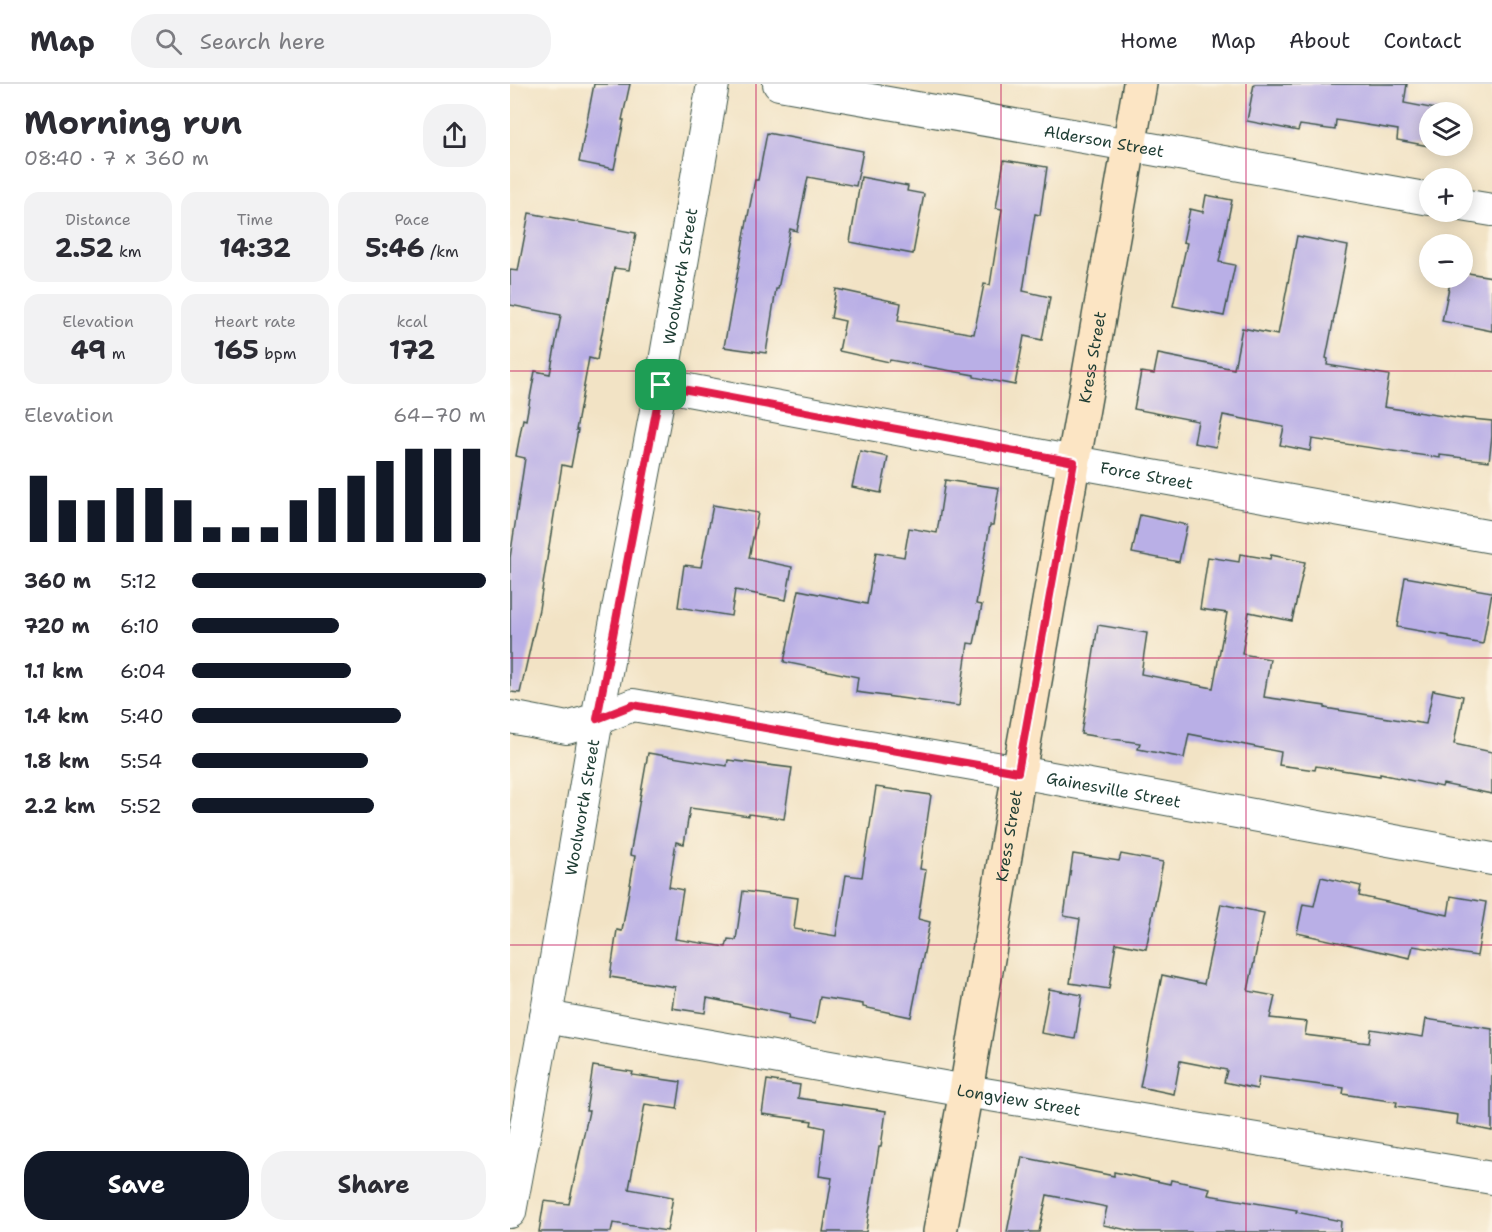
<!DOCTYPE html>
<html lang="en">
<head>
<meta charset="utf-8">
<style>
	:root { --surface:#fff; --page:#f2f2f3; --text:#2b2b33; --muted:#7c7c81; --line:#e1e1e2; --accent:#111827 }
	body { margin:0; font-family:"Shantell Sans",sans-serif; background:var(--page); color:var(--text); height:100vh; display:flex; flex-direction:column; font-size:22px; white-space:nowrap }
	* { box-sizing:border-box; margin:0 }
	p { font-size:20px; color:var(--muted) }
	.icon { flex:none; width:33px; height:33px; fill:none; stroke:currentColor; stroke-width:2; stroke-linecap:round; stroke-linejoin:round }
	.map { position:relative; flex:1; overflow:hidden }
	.sheet { display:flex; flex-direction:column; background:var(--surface); width:510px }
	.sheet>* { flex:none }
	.tools { position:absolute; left:909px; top:18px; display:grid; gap:12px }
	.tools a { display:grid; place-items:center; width:54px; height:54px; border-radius:50%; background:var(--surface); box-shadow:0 3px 15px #0003; font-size:30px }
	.pin { position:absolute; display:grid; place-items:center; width:51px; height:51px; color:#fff; margin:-26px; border-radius:12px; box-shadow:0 3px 9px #0006 }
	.round { display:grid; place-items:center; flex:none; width:63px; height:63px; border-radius:24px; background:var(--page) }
	.overview { display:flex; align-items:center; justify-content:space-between; height:102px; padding:0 24px }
	h1 { font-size:33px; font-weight:700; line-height:45px }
	.figures { display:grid; grid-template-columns:repeat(3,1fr); gap:9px; height:102px; padding:6px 24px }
	.figures div { display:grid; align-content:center; border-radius:15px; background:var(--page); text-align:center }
	.figures b { font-size:26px; font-weight:700 }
	.figures small { font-size:16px; font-weight:400 }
	.figures p { font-size:16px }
	.chart { height:168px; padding:12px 24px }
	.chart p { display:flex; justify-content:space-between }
	.chart svg { width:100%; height:108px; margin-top:6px; stroke:var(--accent); stroke-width:6 }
	.action { display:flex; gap:12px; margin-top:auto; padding:12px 24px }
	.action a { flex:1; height:69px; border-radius:24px; background:var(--accent); color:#fff; font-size:24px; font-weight:700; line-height:69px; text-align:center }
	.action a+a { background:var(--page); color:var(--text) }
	ul { padding:0 24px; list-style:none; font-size:20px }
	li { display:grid; grid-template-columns:96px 72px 1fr; align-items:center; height:45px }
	li i { height:15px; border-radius:8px; background:var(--accent) }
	header { display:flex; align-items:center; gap:36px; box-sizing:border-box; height:84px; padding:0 30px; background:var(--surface); border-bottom:2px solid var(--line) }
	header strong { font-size:28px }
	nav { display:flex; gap:33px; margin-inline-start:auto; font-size:21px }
	.search { width:420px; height:54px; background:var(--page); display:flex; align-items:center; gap:15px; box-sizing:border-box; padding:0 21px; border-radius:24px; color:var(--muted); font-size:22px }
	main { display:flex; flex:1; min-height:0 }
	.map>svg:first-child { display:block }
	.building { fill:#b9afe6 }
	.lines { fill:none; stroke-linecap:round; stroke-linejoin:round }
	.street-casing { stroke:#3f564a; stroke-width:34 }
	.secondary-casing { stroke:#3f564a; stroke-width:36 }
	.street { stroke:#fff; stroke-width:32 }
	.secondary { stroke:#fce5c4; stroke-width:33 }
	.route-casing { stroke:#fff; stroke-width:12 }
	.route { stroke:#e11d48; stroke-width:8 }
	.grid { fill:none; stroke:#c2185b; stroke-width:1.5; stroke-opacity:0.55 }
	.labels { text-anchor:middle; stroke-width:5; stroke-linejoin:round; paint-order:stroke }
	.street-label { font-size:16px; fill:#1f3d34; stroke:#fcf5e5 }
</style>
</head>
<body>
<header>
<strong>Map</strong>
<div class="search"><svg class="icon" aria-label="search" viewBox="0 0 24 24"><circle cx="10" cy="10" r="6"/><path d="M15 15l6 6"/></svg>Search here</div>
<nav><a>Home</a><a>Map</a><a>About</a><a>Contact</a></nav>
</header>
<main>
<section class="sheet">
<div class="overview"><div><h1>Morning run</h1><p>08:40 · 7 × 360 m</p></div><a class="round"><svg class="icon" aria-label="share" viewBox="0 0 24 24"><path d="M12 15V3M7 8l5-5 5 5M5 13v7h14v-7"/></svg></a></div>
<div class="figures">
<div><p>Distance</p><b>2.52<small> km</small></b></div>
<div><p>Time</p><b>14:32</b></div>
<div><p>Pace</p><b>5:46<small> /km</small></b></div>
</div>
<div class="figures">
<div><p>Elevation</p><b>49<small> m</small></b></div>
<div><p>Heart rate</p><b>165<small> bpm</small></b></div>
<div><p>kcal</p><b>172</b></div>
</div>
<div class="chart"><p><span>Elevation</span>64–70 m</p>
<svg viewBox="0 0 160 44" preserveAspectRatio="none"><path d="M5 44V17M15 44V27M25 44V27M35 44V22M45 44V22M55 44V27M65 44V38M75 44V38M85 44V38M95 44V27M105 44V22M115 44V17M125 44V11M135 44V6M145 44V6M155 44V6"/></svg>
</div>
<ul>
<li><b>360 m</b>5:12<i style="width:100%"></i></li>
<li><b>720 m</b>6:10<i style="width:50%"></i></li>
<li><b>1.1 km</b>6:04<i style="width:54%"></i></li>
<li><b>1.4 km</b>5:40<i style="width:71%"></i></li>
<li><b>1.8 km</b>5:54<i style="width:60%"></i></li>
<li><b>2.2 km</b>5:52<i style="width:62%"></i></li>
</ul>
<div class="action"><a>Save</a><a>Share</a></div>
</section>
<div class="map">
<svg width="982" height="1148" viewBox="0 0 982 1148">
	<rect width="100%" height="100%" fill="#fcf5e5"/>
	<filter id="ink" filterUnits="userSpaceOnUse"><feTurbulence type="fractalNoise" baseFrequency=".0167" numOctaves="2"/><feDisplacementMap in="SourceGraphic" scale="12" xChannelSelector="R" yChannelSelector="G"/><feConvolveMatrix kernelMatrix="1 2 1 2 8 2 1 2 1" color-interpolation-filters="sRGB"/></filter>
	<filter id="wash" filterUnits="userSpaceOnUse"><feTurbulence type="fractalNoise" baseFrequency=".008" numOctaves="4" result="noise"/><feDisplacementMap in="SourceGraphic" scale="24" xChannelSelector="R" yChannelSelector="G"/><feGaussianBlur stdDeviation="1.35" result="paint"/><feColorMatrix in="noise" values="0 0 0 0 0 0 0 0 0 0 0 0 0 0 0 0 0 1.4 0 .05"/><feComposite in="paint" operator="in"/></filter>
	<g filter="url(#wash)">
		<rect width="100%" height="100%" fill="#f2e3c5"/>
		<g id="blocks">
			<g class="building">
				<path d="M 84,0 L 120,0 L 112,36 L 114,36 L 104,85 L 69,78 Z"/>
				<path d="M 744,0 L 897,0 L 894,19 L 931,26 L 930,28 L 920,28 L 920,62 L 924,62 L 924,63 L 887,56 L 888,46 L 826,36 L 825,46 L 790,41 L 788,47 L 737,37 Z"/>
				<path d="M 257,49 L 353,67 L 346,102 L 298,93 L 287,147 L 280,145 L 268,205 L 266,205 L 256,269 L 214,263 L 237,137 L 245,96 L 248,96 Z"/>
				<path d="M 494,76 L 537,83 L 530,131 L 525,130 L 513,207 L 540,213 L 532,256 L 514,252 L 505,301 L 464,293 L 464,291 L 380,276 L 379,278 L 329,267 L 335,237 L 321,234 L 326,205 L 391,219 L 388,237 L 464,250 L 474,200 L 480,201 L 492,125 L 486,124 Z"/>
				<path d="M 351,93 L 398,102 L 397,107 L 414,110 L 403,170 L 340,158 Z"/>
				<path d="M 696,111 L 722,116 L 709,178 L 725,181 L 714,232 L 663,222 L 677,159 L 673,158 L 680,125 L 693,128 Z"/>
				<path d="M 19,129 L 126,149 L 119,186 L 104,184 L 87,276 L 79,274 L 66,346 L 68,346 L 61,383 L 52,381 L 29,525 L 10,609 L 0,608 L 0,474 L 15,374 L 6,372 L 13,335 L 16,336 L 25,287 L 40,290 L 51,231 L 0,221 L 0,186 L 8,187 Z"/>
				<path d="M 787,152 L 838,162 L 816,274 L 818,275 L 817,281 L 879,291 L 874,323 L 952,335 L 952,334 L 982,337 L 982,352 L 979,377 L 930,371 L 930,374 L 802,355 L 800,367 L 770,361 L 774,343 L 713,331 L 706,363 L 684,359 L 688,337 L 624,325 L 631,288 L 644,290 L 648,270 L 724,285 L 732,244 L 768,251 Z"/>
				<path d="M 952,188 L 982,193 L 982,247 L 932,237 L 941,194 L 952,194 Z"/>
				<path d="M 350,367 L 378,373 L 371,409 L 342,403 Z"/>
				<path d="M 435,396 L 489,404 L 483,441 L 480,441 L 466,520 L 472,521 L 464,560 L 458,559 L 449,622 L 346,608 L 348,593 L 274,578 L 289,506 L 357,520 L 366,468 L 394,473 L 399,444 L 427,449 Z"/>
				<path d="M 203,421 L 248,429 L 239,474 L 282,483 L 276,516 L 225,506 L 221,532 L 168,523 L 174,481 L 191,483 Z"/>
				<path d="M 630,431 L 677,441 L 669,478 L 622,469 Z"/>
				<path d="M 730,470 L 760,475 L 761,471 L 795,478 L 782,537 L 739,528 L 732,570 L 760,575 L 754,613 L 815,622 L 815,624 L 916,640 L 923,606 L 953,612 L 944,660 L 982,668 L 982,710 L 933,700 L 932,703 L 870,690 L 870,692 L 806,682 L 805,686 L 769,681 L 771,668 L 679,650 L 674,674 L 628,665 L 630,659 L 571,650 L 588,541 L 637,549 L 631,590 L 703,604 L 717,529 L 690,525 L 698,473 L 729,478 Z"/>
				<path d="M 895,493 L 982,508 L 973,560 L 939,554 L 939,552 L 887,543 Z"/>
				<path d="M 138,669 L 217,682 L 218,676 L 282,684 L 274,735 L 239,730 L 239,732 L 180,724 L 174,760 L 166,758 L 159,803 L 173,806 L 165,855 L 216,863 L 218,855 L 226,856 L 233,807 L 288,814 L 284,845 L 326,852 L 336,791 L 352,793 L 366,703 L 421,711 L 410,785 L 416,786 L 408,835 L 420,838 L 401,933 L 353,923 L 353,920 L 310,913 L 305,940 L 278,935 L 279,931 L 197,914 L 195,929 L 162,924 L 165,903 L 100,893 L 107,846 L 112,847 L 125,772 L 120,771 Z"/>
				<path d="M 563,770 L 609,777 L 611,770 L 653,778 L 636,865 L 606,859 L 599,905 L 560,899 L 570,835 L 554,832 Z"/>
				<path d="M 811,793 L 851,802 L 849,812 L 938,831 L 941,812 L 976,818 L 967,872 L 903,862 L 900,874 L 787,849 L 793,820 L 804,822 Z"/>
				<path d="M 711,820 L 754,829 L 738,907 L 765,912 L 760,934 L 797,938 L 795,951 L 859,959 L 861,945 L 913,953 L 916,935 L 982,945 L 982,1047 L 947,1040 L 948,1031 L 886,1022 L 887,1018 L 833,1010 L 834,1004 L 749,993 L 747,1005 L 714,998 L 717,986 L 670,977 L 664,1010 L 630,1003 L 652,891 L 694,900 Z"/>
				<path d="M 539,905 L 572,911 L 565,955 L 531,949 Z"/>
				<path d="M 83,982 L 123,988 L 122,991 L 171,998 L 167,1025 L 135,1020 L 119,1105 L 163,1113 L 157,1147 L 103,1139 L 101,1148 L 29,1148 L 34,1117 L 59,1120 L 79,1027 L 76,1027 Z"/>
				<path d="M 257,996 L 290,1001 L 288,1014 L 376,1027 L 371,1063 L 369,1063 L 356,1148 L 313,1148 L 322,1094 L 309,1092 L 315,1044 L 301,1041 L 302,1037 L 252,1030 Z"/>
				<path d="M 512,1073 L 604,1092 L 604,1088 L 660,1100 L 661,1096 L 700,1104 L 698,1111 L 787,1126 L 786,1128 L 831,1137 L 830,1148 L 628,1148 L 593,1141 L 597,1123 L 537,1111 L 529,1148 L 497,1148 Z"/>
			</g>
		</g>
	</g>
	<g filter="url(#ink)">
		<use href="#blocks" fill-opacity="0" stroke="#3f564a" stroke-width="1.5"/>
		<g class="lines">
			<defs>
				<g id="street">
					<path id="s1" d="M 269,0 L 619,61 L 920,115"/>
					<path d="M 952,121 L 982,126"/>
					<path id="s2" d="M 151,301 L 564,378 L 982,453"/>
					<path id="s3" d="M 0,633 L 57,644 L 87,635 L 123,621 L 509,688 L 982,775"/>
					<path id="s4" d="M 36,933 L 456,1007 L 982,1094"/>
					<path id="s5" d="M 0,1128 L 36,933 L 87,635 L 151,301 L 203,0"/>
				</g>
				<g id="secondary">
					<path id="s6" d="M 430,1148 L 456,1007 L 509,688 L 630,0"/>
				</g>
			</defs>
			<use href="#street" class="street-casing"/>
			<use href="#secondary" class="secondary-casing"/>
			<use href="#street" class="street"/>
			<use href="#secondary" class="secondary"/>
		</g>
	</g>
	<g class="lines" filter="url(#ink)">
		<defs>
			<path id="route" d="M 151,301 L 564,378 L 508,688 L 123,621 L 87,635 Z"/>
		</defs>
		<use href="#route" class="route-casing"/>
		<use href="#route" class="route"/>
	</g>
	<path class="grid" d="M 246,0 L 246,1148M 491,0 L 491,1148M 736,0 L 736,1148M 0,287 L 982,287M 0,574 L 982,574M 0,861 L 982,861"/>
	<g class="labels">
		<g class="street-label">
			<text dy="6" stroke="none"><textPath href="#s1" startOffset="330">Alderson Street</textPath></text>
			<text dy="6" stroke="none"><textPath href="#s5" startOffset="951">Woolworth Street</textPath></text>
			<text dy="6" stroke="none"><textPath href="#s6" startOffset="888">Kress Street</textPath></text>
			<text dy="6" stroke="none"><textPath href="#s2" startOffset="494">Force Street</textPath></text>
			<text dy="6" stroke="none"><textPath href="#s3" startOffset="616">Gainesville Street</textPath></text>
			<text dy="6" stroke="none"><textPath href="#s5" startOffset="411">Woolworth Street</textPath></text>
			<text dy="6" stroke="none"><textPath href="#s6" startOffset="402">Kress Street</textPath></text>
			<text dy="6" stroke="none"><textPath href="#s4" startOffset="480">Longview Street</textPath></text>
		</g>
	</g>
</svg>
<div class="tools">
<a><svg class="icon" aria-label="layers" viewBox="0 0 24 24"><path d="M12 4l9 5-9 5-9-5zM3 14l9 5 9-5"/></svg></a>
<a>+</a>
<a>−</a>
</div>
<div class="pin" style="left:151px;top:301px;background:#1e9e55"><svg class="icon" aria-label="arrive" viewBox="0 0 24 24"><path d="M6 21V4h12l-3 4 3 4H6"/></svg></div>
</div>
</main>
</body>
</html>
